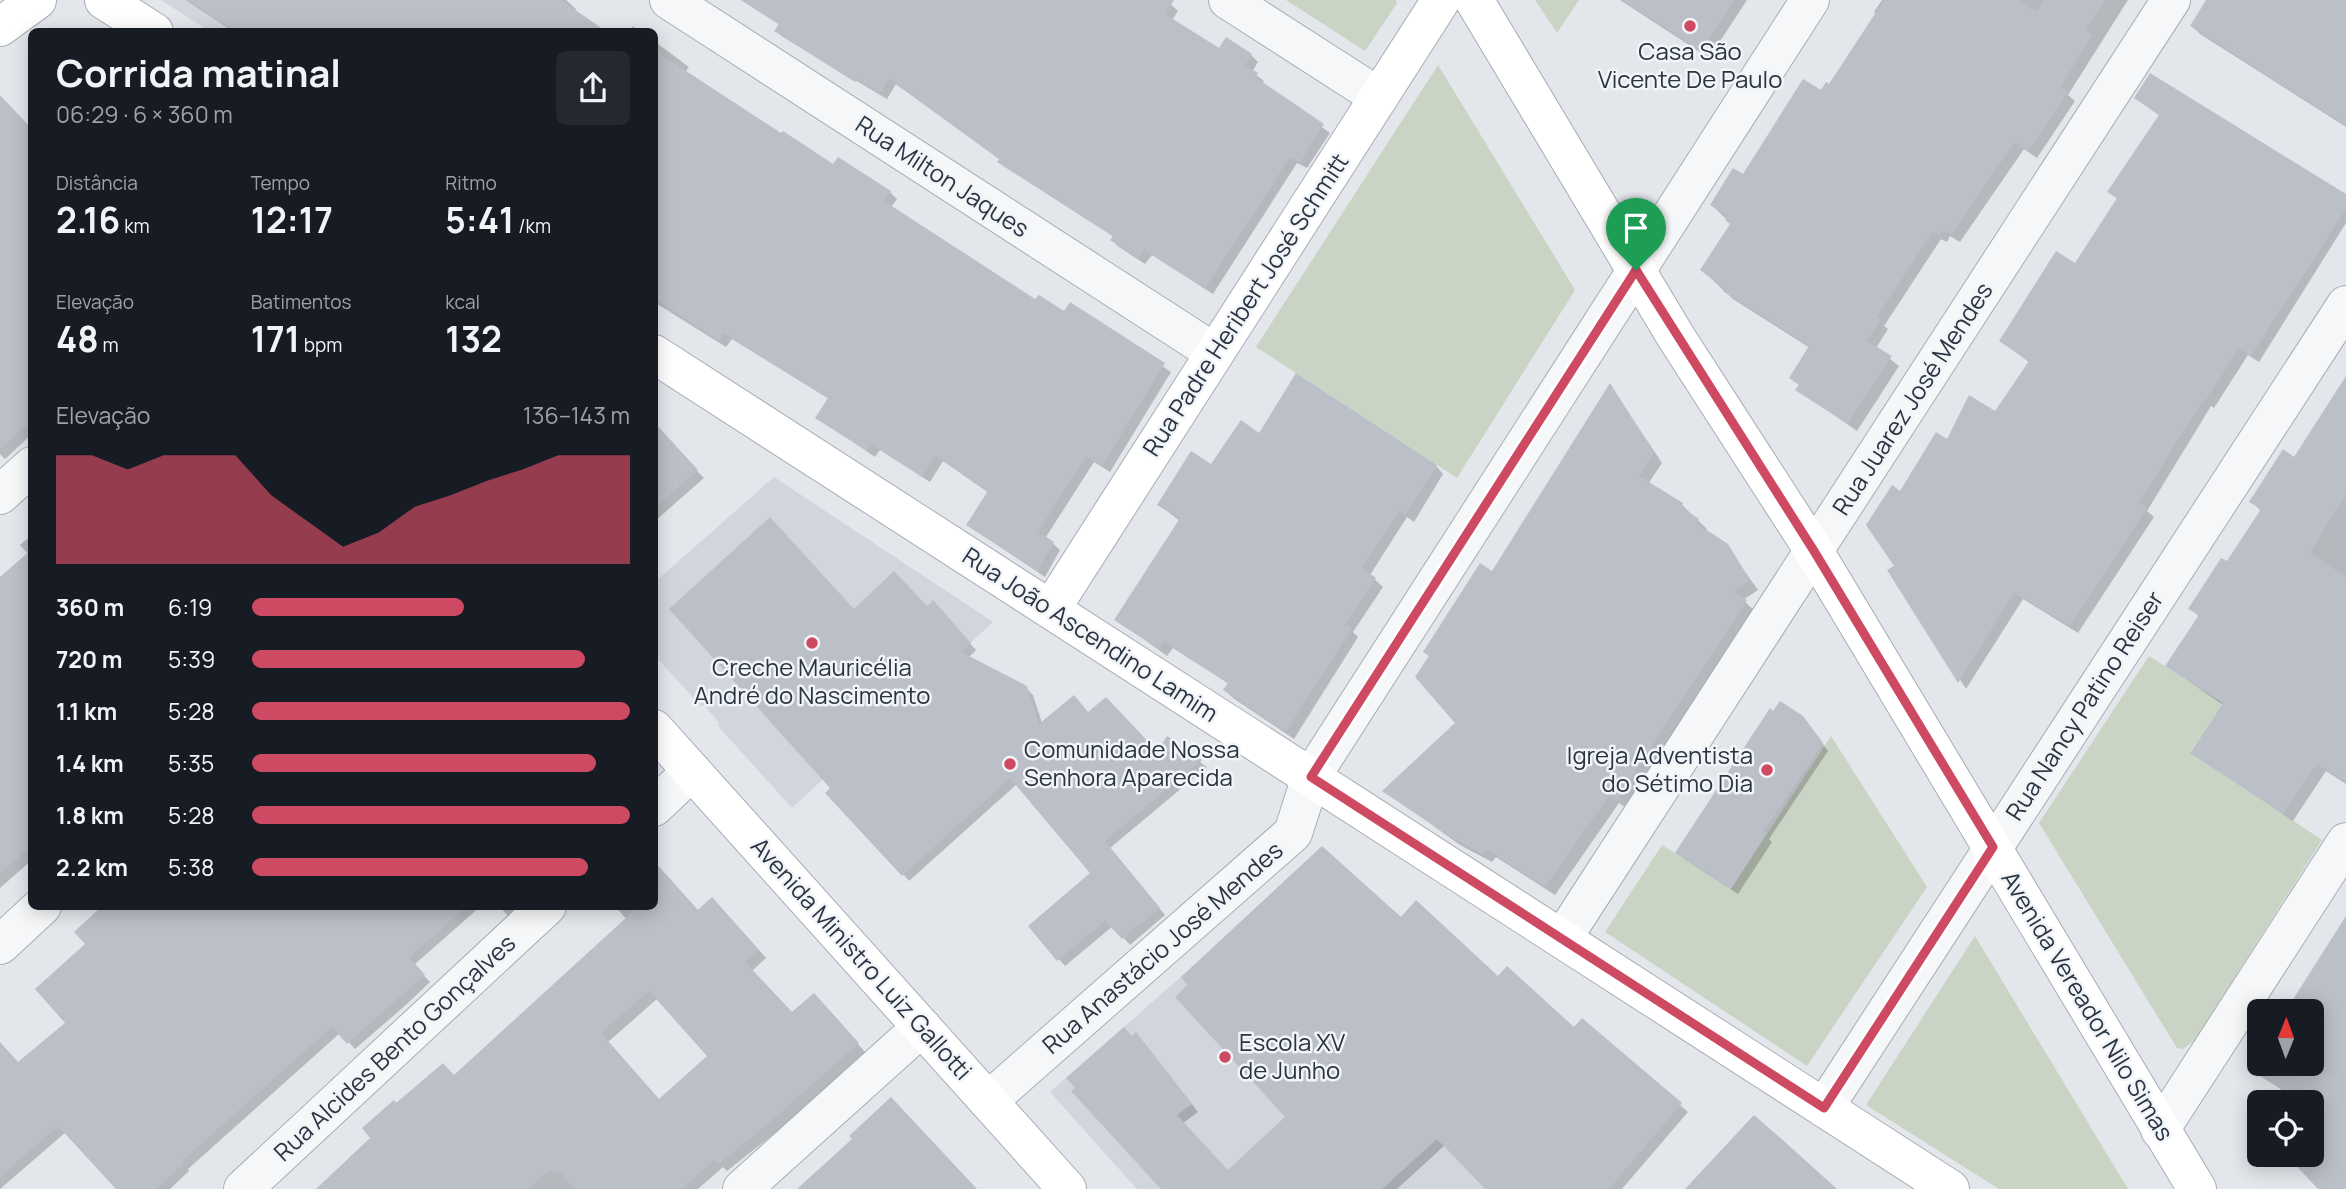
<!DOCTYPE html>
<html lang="pt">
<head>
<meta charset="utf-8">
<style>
	:root { --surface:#171b24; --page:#242831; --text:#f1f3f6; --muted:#9ea1a6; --accent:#cd4a62 }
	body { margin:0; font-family:Manrope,sans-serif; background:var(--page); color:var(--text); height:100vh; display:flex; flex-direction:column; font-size:26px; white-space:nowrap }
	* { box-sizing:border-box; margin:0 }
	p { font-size:23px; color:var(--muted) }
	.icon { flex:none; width:38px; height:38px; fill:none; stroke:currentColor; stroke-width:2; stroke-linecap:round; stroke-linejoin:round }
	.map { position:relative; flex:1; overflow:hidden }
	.side { position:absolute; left:28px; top:28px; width:630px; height:882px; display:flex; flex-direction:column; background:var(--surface); border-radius:10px; box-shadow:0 4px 18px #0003 }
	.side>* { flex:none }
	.needle { width:46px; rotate:1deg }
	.buttons { position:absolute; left:2247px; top:999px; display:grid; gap:14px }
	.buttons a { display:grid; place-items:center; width:77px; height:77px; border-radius:10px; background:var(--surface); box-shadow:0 4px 18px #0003; font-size:35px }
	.pin { position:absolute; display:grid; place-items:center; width:60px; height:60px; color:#fff; margin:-72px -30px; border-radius:50% 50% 50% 0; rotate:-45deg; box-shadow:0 0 7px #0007 }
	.pin .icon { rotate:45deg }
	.round { display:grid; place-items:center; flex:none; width:74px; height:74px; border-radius:10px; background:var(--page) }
	.head { display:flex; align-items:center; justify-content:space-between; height:119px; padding:0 28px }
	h1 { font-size:38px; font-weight:700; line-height:52px }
	.stats { display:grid; grid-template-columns:repeat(3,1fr); gap:10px; height:119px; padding:7px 28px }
	.stats div { display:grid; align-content:center }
	.stats b { font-size:35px; font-weight:700 }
	.stats small { font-size:19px; font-weight:400 }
	.stats p { font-size:19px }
	.chart { height:196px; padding:14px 28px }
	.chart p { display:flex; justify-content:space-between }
	.chart svg { width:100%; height:126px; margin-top:7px; fill:var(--accent); opacity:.7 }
	ul { padding:0 28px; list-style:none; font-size:23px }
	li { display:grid; grid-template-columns:112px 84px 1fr; align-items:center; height:52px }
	li i { height:18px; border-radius:9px; background:var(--accent) }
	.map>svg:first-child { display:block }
	.built { fill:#d1d5dd }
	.green { fill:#c9d4c4 }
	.shadow { fill:#0003; fill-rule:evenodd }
	.building { fill:#babfc8; fill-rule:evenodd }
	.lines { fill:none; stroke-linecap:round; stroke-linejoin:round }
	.street-casing { stroke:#a8adb5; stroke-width:40 }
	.secondary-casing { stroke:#a8adb5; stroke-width:40 }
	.street { stroke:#f5f7f9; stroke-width:38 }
	.secondary { stroke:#fff; stroke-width:38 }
	.route-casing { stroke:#fff; stroke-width:14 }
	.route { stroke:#cd4a62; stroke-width:9 }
	.poi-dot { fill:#cd4a62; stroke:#f2f5f8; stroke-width:2.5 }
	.labels { text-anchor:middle; stroke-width:5; stroke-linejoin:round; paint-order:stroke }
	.poi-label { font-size:24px; fill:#2b3443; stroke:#f2f5f8 }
	.street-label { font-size:24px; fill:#2b3443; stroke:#f2f5f8 }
</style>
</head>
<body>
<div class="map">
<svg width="2346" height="1189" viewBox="0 0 2346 1189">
	<rect width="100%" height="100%" fill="#e3e6eb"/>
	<g class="built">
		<path d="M 161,0 L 314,0 L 360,31 L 209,31 Z"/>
		<path d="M 774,477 L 993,622 L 792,808 L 718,726 L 719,723 L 704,705 L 701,706 L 655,656 L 655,582 Z"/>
		<path d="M 1209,952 L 1383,1082 L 1485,1189 L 1137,1189 L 1050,1092 Z"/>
	</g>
	<g class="green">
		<path d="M 1286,0 L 1396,0 L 1397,3 L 1365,51 Z"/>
		<path d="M 1535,0 L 1579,0 L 1557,33 Z"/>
		<path d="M 1438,65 L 1575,290 L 1457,478 L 1256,347 Z"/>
		<path d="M 2149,656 L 2223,703 L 2190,752 L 2322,840 L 2194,1041 L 2183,1049 L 2177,1048 L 2039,823 Z"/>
		<path d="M 1831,736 L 1927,887 L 1807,1066 L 1605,932 L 1662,845 L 1731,889 Z"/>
		<path d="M 1975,936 L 2128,1189 L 1999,1189 L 1866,1105 Z"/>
	</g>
	<g class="shadow">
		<path d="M 186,0 L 566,0 L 576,9 L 574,11 L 604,32 L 234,32 Z"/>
		<path d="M 741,0 L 1166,0 L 1178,11 L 1172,20 L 1220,50 L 1251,55 L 1258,62 L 1252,72 L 1264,81 L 1262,84 L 1330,133 L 1307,168 L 1297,163 L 1213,294 L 1152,255 L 1145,264 L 1119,247 L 1112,240 L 1114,237 L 1007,168 L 1001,160 L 896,84 L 887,99 L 783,37 L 776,30 L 780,25 Z"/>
		<path d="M 1620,0 L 1747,0 L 1709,58 Z"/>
		<path d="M 1882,0 L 2128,0 L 2068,95 L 2075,101 L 2037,158 L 2024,149 L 1960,242 L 1950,236 L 1947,242 L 1941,239 L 1884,326 L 1888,329 L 1876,348 L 1899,366 L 1857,431 L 1798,390 L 1800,386 L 1791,377 L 1810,348 L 1733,299 L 1702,270 L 1731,224 L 1712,205 L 1744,177 L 1829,86 L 1877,15 L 1874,12 Z"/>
		<path d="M 2208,0 L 2346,0 L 2346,127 L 2200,34 L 2192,26 Z"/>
		<path d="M 633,26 L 640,32 L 629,32 Z"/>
		<path d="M 654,41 L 689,67 L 685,72 L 781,136 L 834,166 L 890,192 L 897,199 L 891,207 L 1036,302 L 1064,314 L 1071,304 L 1171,372 L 1110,472 L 1094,462 L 1046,537 L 1060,550 L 1045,577 L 968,525 L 989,493 L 943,461 L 930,482 L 880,450 L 875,457 L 817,417 L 829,399 L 732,339 L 726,347 L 654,302 Z"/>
		<path d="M 2136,98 L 2346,196 L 2346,223 L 2259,362 L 2248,355 L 2214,408 L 2211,406 L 2147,511 L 2154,517 L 2078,633 L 2023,599 L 1966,689 L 1890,571 L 1897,566 L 1901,493 L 1947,441 L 1995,414 L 2030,363 L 2001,341 L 2076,266 L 2118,200 L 2110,191 L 2160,116 Z"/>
		<path d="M 0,102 L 32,170 L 32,434 L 5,459 L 0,454 Z"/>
		<path d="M 2346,380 L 2346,784 L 2326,771 L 2293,821 L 2192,752 L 2223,705 L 2167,666 L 2199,617 L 2191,608 L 2227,564 L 2261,511 L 2252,502 L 2295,459 Z"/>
		<path d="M 1610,385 L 1662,463 L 1648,484 L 1682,505 L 1707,529 L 1705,531 L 1726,545 L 1758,590 L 1743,600 L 1755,611 L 1626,808 L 1619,803 L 1555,895 L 1496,857 L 1492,862 L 1460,845 L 1385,791 L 1457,724 L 1493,574 Z"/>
		<path d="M 654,428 L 704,478 L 654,522 Z"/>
		<path d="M 1260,435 L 1436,466 L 1443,474 L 1414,522 L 1407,517 L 1370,575 L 1383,587 L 1353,632 L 1358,637 L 1294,739 L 1233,698 L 1225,690 L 1229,684 L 1173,648 L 1167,656 L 1117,620 L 1180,521 L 1159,505 Z"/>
		<path d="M 32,535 L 32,860 L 0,888 L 0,580 L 28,554 L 20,545 Z"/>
		<path d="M 933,603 L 976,650 L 968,658 L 1026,688 L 1033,695 L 1042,723 L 1089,714 L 1158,753 L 1167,739 L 1207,767 L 1110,848 L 1165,915 L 1130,945 L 1113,926 L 1065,966 L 1030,926 L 1093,874 L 1017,784 L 909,881 L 833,788 L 854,611 L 927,608 Z"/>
		<path d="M 1809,725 L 1828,751 L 1769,839 L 1772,842 L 1738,894 L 1684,859 L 1677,853 Z"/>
		<path d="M 113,906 L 481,906 L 414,965 L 430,982 L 407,1004 L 355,1049 L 340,1033 L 188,1169 L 189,1171 L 170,1189 L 119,1189 L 66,1132 L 0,1189 L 0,1044 L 18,1064 L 68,1023 L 88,944 Z"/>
		<path d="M 499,906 L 518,906 L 508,916 Z"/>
		<path d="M 615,906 L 654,906 L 699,912 L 720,907 L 766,958 L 752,971 L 792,1014 L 821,1003 L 865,1052 L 776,1132 L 727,1171 L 723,1167 L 698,1189 L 320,1189 L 455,1077 L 627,920 ZM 658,998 L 710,1056 L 660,1101 L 608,1042 Z"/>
		<path d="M 1401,920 L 1575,1029 L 1582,1021 L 1688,1112 L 1622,1189 L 1487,1189 L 1445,1145 L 1397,1189 L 1163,1189 L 1132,1038 L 1143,1042 L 1198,1112 L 1183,1123 L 1228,1172 L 1287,1117 Z"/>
		<path d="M 2346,943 L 2346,1189 L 2321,1189 L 2289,1155 L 2312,1155 L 2312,1102 L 2274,1102 L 2285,1092 L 2250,1069 L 2259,1055 L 2259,1064 L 2312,1064 L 2312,1012 Z"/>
	</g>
	<g class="building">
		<path d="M 187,0 L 561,0 L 607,32 L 235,32 Z"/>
		<path d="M 742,0 L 1174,0 L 1165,14 L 1219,48 L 1226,37 L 1252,54 L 1245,65 L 1258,73 L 1255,77 L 1324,124 L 1300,163 L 1290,157 L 1205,289 L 1144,249 L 1138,258 L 1110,240 L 1113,236 L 997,162 L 999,159 L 889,79 L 880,93 L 857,79 L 855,82 L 774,31 L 779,24 Z"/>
		<path d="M 1622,0 L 1734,0 L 1701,51 Z"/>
		<path d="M 1884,0 L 2020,0 L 2036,11 L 2044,0 L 2105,0 L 2085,30 L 2093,35 L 2060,87 L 2068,92 L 2028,152 L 2015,142 L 1951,235 L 1942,230 L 1939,235 L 1933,232 L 1877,317 L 1881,319 L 1867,341 L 1892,356 L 1848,424 L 1795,390 L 1799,385 L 1789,378 L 1809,346 L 1723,291 L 1724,288 L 1700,270 L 1730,224 L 1725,220 L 1727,216 L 1710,205 L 1733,168 L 1743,174 L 1803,79 L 1821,90 L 1826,82 L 1829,84 Z"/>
		<path d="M 2206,0 L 2346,0 L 2346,126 L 2190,26 Z"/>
		<path d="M 654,50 L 781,133 L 783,131 L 833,164 L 838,157 L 891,191 L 884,201 L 1035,299 L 1039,295 L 1064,311 L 1070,302 L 1165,363 L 1102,466 L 1086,456 L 1038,532 L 1054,542 L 1037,571 L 966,525 L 988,491 L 936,456 L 922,477 L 872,444 L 867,451 L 815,418 L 828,398 L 724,333 L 719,341 L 654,298 Z"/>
		<path d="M 2150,73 L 2346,194 L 2346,209 L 2251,356 L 2239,349 L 2205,401 L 2203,400 L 2139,503 L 2147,508 L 2070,626 L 2014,593 L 1958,683 L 1887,570 L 1894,566 L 1866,525 L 1892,485 L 1900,491 L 1936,432 L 1947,439 L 1969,395 L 1995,411 L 2029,361 L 1999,341 L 2056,251 L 2075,263 L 2117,198 L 2107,192 L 2159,115 L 2134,98 Z"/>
		<path d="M 0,95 L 32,129 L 32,421 L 0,449 Z"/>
		<path d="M 1296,373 L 1437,465 L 1405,515 L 1399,511 L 1362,568 L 1376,578 L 1346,624 L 1352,628 L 1286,732 L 1223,690 L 1228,683 L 1164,641 L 1159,649 L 1114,620 L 1180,518 L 1157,505 L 1191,451 L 1211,464 L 1241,420 L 1259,433 Z"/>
		<path d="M 2346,376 L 2346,494 L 2310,553 L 2346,577 L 2346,782 L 2317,764 L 2283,814 L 2190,753 L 2223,703 L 2165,666 L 2199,615 L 2188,609 L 2221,558 L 2227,561 L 2261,509 L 2249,502 L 2283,449 L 2294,457 Z"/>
		<path d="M 1610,383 L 1654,453 L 1639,476 L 1683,503 L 1681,507 L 1699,519 L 1696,523 L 1728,544 L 1750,580 L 1733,592 L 1747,600 L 1617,800 L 1609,796 L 1545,887 L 1486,849 L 1482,854 L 1449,836 L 1382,791 L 1455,723 L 1415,677 L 1429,656 L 1423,652 L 1480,563 L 1492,571 Z"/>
		<path d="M 654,422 L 698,470 L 654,509 Z"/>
		<path d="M 770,517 L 854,609 L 894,571 L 927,606 L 933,600 L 971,643 L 961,652 L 1027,686 L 1039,724 L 1074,695 L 1088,712 L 1106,697 L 1157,751 L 1167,736 L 1202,760 L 1105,841 L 1160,908 L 1122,939 L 1105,921 L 1057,961 L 1028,926 L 1090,873 L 1010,778 L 902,876 L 825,793 L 830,788 L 669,609 Z"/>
		<path d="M 32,549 L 32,846 L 0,873 L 0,577 Z"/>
		<path d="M 1780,701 L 1803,716 L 1823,743 L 1763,832 L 1766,834 L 1731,889 L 1675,853 L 1770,708 L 1773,711 Z"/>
		<path d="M 1322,846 L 1401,917 L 1416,900 L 1498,976 L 1507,966 L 1574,1027 L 1582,1018 L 1682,1103 L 1609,1189 L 1485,1189 L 1437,1139 L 1382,1189 L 1161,1189 L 1071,1091 L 1075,1088 L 1066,1078 L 1124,1027 L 1132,1036 L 1136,1032 L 1192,1104 L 1177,1115 L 1228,1170 L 1285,1117 L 1175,997 L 1187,985 L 1181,977 Z"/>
		<path d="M 654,861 L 698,910 L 712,897 L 759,950 L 745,962 L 792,1012 L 814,993 L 859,1043 L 768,1124 L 718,1164 L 714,1160 L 682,1189 L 574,1189 L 558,1170 L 554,1173 L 550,1170 L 529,1189 L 316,1189 L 370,1138 L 362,1128 L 394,1100 L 396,1103 L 443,1063 L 454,1075 L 639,906 L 654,906 ZM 649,991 L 707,1056 L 659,1099 L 601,1033 Z"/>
		<path d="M 102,906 L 467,906 L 409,957 L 425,975 L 400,997 L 347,1044 L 332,1027 L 182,1161 L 184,1163 L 156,1189 L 116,1189 L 58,1126 L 0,1177 L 0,1042 L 18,1062 L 65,1023 L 35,989 L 85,944 L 74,932 Z"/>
		<path d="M 2346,916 L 2346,1189 L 2318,1189 L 2286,1155 L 2312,1155 L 2312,1102 L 2272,1102 L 2284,1090 L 2248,1069 L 2259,1051 L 2259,1064 L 2312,1064 L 2312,1012 L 2285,1012 Z"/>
		<path d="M 891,1097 L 977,1189 L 797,1189 L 852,1139 L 849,1136 Z"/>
		<path d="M 1754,1115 L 1785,1142 L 1837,1189 L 1685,1189 Z"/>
	</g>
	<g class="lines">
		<defs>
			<g id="street">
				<path d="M 669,0 L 1215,353"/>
				<path d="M 1228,0 L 1379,97"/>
				<path d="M 0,495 L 32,466"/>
				<path d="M 654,807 L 692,771"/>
				<path d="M 1562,939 L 2171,0"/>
				<path d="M 0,945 L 42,906"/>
				<path d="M 988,1101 L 1293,833 L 1311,777 L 1810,0"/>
				<path d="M 1824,1108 L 2346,305"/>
				<path d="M 2160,1130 L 2346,842"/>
				<path d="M 243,1189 L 547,906"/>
				<path d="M 742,1189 L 922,1027"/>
			</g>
			<g id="secondary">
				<path d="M 104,0 L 154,32"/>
				<path d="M 1474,0 L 1676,337 L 1814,551 L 2197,1189"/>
				<path d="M 0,27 L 37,0"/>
				<path d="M 654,354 L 1950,1189"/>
				<path d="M 1051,609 L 1441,0"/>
				<path d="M 654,729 L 1067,1189"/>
			</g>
		</defs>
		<use href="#street" class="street-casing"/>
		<use href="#secondary" class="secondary-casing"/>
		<use href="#street" class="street"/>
		<use href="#secondary" class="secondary"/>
	</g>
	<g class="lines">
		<defs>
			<path id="route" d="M 1636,270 L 1814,551 L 1993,847 L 1824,1108 L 1311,777 Z"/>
		</defs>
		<use href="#route" class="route-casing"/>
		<use href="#route" class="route"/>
	</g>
	<g class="poi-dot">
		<circle cx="1690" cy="26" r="7"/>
		<circle cx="812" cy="643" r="7"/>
		<circle cx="1010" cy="764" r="7"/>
		<circle cx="1767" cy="770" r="7"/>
		<circle cx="1225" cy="1057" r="7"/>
	</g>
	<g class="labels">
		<g class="poi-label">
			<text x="1690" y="60">Casa São<tspan x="1690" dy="28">Vicente De Paulo</tspan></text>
			<text x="812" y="676">Creche Mauricélia<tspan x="812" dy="28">André do Nascimento</tspan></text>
			<text x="1024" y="758" text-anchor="start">Comunidade Nossa<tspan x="1024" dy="28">Senhora Aparecida</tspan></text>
			<text x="1753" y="764" text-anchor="end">Igreja Adventista<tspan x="1753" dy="28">do Sétimo Dia</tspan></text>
			<text x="1239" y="1051" text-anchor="start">Escola XV<tspan x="1239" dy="28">de Junho</tspan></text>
		</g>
		<g class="street-label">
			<text transform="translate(942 177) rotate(33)" y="8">Rua Milton Jaques</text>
			<text transform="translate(1246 305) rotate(-57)" y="8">Rua Padre Heribert José Schmitt</text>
			<text transform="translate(1913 399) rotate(-57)" y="8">Rua Juarez José Mendes</text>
			<text transform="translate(1090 635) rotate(33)" y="8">Rua João Ascendino Lamim</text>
			<text transform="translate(2085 706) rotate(-57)" y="8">Rua Nancy Patino Reiser</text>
			<text transform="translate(1163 948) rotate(-41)" y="8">Rua Anastácio José Mendes</text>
			<text transform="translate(861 959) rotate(48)" y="8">Avenida Ministro Luiz Gallotti</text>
			<text transform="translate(2087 1006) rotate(59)" y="8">Avenida Vereador Nilo Simas</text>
			<text transform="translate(395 1048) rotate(-43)" y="8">Rua Alcides Bento Gonçalves</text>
		</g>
	</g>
</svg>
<div class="buttons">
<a><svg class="needle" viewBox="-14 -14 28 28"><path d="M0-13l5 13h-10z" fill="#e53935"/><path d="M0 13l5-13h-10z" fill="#9ea1a6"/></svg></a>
<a><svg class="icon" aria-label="locate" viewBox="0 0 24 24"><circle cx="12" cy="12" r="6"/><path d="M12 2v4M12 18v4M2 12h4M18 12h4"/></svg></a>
</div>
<div class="pin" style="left:1636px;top:270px;background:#1e9e55"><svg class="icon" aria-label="arrive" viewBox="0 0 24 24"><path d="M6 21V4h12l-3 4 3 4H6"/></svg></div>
<section class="side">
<div class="head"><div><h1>Corrida matinal</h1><p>06:29 · 6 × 360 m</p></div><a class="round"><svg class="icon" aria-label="share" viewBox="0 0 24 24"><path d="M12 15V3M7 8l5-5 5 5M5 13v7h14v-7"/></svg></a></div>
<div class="stats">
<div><p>Distância</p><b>2.16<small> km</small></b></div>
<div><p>Tempo</p><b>12:17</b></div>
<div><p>Ritmo</p><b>5:41<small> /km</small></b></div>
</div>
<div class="stats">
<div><p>Elevação</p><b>48<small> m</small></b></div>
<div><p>Batimentos</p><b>171<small> bpm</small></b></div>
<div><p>kcal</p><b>132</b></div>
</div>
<div class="chart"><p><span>Elevação</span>136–143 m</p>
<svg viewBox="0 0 160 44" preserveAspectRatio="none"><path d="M0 44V6L10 6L20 11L30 6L40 6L50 6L60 20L70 29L80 38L90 33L100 24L110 20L120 15L130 11L140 6L150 6L160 6V44z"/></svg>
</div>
<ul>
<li><b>360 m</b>6:19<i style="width:56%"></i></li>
<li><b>720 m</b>5:39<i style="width:88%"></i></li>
<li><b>1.1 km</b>5:28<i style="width:100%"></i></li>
<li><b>1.4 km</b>5:35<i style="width:91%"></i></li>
<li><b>1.8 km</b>5:28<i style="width:100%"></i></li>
<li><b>2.2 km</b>5:38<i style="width:89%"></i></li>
</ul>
</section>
</div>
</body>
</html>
